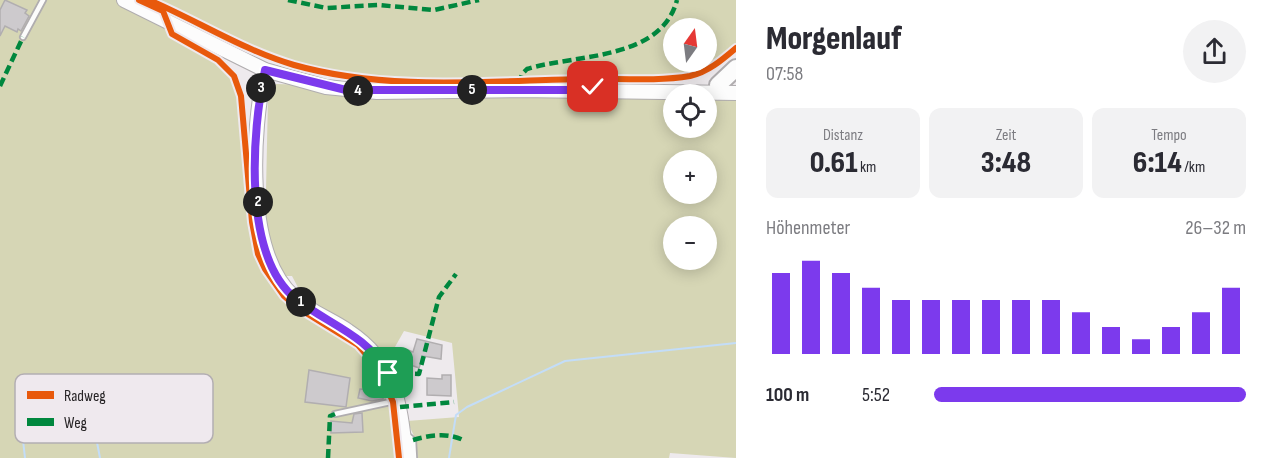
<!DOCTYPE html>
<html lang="de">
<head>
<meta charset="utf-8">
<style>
	:root { --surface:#fff; --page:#f2f2f3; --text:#2b2b33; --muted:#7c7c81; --accent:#7c3aed }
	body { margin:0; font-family:"Sofia Sans Condensed",sans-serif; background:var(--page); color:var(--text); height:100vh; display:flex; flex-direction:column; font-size:22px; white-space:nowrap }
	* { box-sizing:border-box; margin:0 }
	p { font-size:20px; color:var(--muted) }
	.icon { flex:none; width:33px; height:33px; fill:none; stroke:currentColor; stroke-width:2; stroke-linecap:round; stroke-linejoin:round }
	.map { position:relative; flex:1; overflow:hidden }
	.side { display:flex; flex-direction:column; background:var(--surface); width:540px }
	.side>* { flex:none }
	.needle { width:39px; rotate:14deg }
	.tools { position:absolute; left:663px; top:18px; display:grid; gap:12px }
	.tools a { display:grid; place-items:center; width:54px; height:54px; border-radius:50%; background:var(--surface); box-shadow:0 3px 15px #0003; font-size:30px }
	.pin { position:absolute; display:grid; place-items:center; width:51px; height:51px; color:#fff; margin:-26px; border-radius:12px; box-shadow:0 3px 9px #0006 }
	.km { position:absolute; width:30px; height:30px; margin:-15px; border-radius:50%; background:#222; color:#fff; font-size:16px; line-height:30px; text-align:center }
	.round { display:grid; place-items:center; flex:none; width:63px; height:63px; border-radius:32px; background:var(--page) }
	.headline { display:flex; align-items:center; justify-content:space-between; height:102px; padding:0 30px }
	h1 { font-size:33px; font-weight:800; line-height:45px }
	.figures { display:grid; grid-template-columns:repeat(3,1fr); gap:9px; height:102px; padding:6px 30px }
	.figures div { display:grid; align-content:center; border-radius:12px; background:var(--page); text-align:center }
	.figures b { font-size:30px; font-weight:800 }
	.figures small { font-size:16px; font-weight:400 }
	.figures p { font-size:16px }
	.chart { height:168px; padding:12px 30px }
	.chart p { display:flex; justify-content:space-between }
	.chart svg { width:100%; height:108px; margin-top:6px; stroke:var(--accent); stroke-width:6 }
	ul { padding:0 30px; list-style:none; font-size:20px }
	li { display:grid; grid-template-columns:96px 72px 1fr; align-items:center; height:45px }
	li i { height:15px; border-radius:8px; background:var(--accent) }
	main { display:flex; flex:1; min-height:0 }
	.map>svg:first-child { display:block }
	.green { fill:#d6d6b5; fill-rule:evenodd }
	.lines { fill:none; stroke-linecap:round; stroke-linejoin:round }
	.stream { stroke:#c3ddf8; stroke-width:2 }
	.building { fill:#cdcacd; stroke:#b1aeb0; stroke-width:1.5 }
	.lane-casing { stroke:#b0adaf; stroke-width:8 }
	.primary-casing { stroke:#b0adaf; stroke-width:16 }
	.highway-casing { stroke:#b0adaf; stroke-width:20 }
	.lane { stroke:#fcfcfc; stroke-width:4.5 }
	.primary { stroke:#fcfcfc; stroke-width:14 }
	.highway { stroke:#fcfcfc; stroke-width:16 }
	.quiet { stroke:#00873e; stroke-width:4.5; stroke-dasharray:9 4.5; stroke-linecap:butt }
	.cycleway-casing { stroke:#efe9ee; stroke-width:10 }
	.cycleway { stroke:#e8590c; stroke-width:6 }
	.route-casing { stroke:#fff; stroke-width:12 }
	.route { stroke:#7c3aed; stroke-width:8 }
	.key { fill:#efe9ee; stroke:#b3aeb2; stroke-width:1.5 }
	.key-label { font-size:16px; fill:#272426 }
</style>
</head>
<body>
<main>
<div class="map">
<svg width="736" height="458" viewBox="0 0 736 458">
	<rect width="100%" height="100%" fill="#eeeaed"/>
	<g class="green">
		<path d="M 0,0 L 124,0 L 169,29 L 175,36 C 203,50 234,63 241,96 C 242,130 247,163 250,197 C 253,229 255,256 274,284 C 288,303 307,314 328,325 C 388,360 393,393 399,458 L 0,458 Z"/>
		<path d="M 149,0 L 736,0 L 736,48 C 722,60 708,72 690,76 C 655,82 615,78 580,79 C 487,81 386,91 294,65 C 243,50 198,21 149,0 ZM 674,28 L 706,28 L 706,62 L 674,62 Z"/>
		<path d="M 276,84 L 673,96 L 674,128 L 706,128 L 707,97 L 736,97 L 736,458 L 670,453 L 669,458 L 418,458 L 415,438 L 407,421 L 459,417 L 452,343 L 404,331 L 387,361 L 350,324 L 303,297 L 292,276 L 284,276 L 265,236 L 268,98 ZM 674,160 L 706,160 L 706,194 L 674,194 ZM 674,226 L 706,226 L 706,260 L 674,260 Z"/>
	</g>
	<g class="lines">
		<g class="stream">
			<path d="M 21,422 L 25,458"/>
			<path d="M 96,437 L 100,458"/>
			<path d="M 449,458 L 456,415 L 467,407 L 565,361 L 736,343"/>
		</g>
	</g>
	<g class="building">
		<path d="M 5,0 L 27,10 L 25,13 L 29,16 L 21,31 L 18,29 L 17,32 L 5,26 L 0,36 L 0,10 Z"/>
		<path d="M 417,339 L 442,345 L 441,359 L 423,356 L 419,368 L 408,364 L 405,361 L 408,350 L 413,352 Z"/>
		<path d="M 309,370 L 350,378 L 346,407 L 305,402 Z"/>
		<path d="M 442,375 L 451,375 L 451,396 L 427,395 L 427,378 L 442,379 Z"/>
		<path d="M 360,389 L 384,391 L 383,399 L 372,401 L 358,398 Z"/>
		<path d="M 362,413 L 363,432 L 331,433 L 331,421 L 352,423 L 354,414 Z"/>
	</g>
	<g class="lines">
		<defs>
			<g id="lane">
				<path d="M 23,37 L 43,0"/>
				<path d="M 335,414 L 395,401"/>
				<path d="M 407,435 L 413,440 L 414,458"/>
			</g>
			<g id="primary">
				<path d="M 124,0 L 265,70 L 326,87 L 377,92 L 519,90 L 736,93"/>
				<path d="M 265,70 C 252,130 244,253 294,297 C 310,312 331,319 348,331 C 397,363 400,405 406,458"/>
			</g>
			<path id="highway" d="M 718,85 L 736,68"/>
		</defs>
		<use href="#lane" class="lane-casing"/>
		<use href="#primary" class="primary-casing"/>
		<use href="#highway" class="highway-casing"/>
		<use href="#lane" class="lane"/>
		<use href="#primary" class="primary"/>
		<use href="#highway" class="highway"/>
		<g class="quiet">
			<path d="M 288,0 L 326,8 L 378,5 L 434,10 L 479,0"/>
			<path d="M 519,84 L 522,74 L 527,69 C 575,54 661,61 677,0"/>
			<path d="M 0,86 L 23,37"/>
			<path d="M 388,373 L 419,374 L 439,297 L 456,274"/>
			<path d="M 400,407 L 454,402"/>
			<path d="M 413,440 C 430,435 449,432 465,441"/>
			<path d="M 328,458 L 330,416 L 335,414"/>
		</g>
		<defs>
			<g id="cycleway">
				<path d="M 139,0 L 163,11 L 172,34 L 218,60 L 234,76 L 241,96 L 252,222 L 258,254 L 265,269 L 284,296 L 298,308 L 358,345 L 378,368 L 393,402 L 399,458"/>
				<path d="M 149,0 C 198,21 243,50 294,65 C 386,91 487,81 580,79 C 615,78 655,82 690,76 C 708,72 722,60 736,48"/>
			</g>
		</defs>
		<use href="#cycleway" class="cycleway-casing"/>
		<use href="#cycleway" class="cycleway"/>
	</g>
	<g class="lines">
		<defs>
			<path id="route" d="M 388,373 C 367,335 328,324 296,299 C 242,256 252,131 265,70 L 346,90 L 573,90 L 593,87"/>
		</defs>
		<use href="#route" class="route-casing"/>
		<use href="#route" class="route"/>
	</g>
	<rect x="15" y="374" width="198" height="69" rx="9" class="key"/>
	<rect x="27" y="391" width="27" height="8" fill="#e8590c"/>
	<rect x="27" y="418" width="27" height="8" fill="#00873e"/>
	<g class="key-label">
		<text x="64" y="401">Radweg</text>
		<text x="64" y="428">Weg</text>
	</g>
</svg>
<div class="tools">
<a><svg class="needle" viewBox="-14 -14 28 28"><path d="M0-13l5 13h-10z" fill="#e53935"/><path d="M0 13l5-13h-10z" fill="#7c7c81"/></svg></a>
<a><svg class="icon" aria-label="locate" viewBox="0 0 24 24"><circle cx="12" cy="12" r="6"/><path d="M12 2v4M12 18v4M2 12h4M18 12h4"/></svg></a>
<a>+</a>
<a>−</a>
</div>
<div class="pin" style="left:388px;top:373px;background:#1e9e55"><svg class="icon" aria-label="arrive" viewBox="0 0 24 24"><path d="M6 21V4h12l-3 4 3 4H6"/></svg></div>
<div class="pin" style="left:593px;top:87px;background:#d93025"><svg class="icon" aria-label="check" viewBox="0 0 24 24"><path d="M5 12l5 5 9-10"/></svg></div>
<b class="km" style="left:301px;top:302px">1</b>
<b class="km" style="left:258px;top:202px">2</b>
<b class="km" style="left:261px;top:88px">3</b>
<b class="km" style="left:358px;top:91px">4</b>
<b class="km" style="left:472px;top:90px">5</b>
</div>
<section class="side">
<div class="headline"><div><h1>Morgenlauf</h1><p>07:58</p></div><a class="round"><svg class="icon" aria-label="share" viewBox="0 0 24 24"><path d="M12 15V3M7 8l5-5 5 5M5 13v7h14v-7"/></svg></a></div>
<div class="figures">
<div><p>Distanz</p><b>0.61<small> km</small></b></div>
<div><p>Zeit</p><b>3:48</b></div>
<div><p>Tempo</p><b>6:14<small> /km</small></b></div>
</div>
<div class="chart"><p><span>Höhenmeter</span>26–32 m</p>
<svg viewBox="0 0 160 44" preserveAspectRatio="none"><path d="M5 44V11M15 44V6M25 44V11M35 44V17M45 44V22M55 44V22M65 44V22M75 44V22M85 44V22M95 44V22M105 44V27M115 44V33M125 44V38M135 44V33M145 44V27M155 44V17"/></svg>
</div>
<ul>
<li><b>100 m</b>5:52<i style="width:100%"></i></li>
</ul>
</section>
</main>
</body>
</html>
